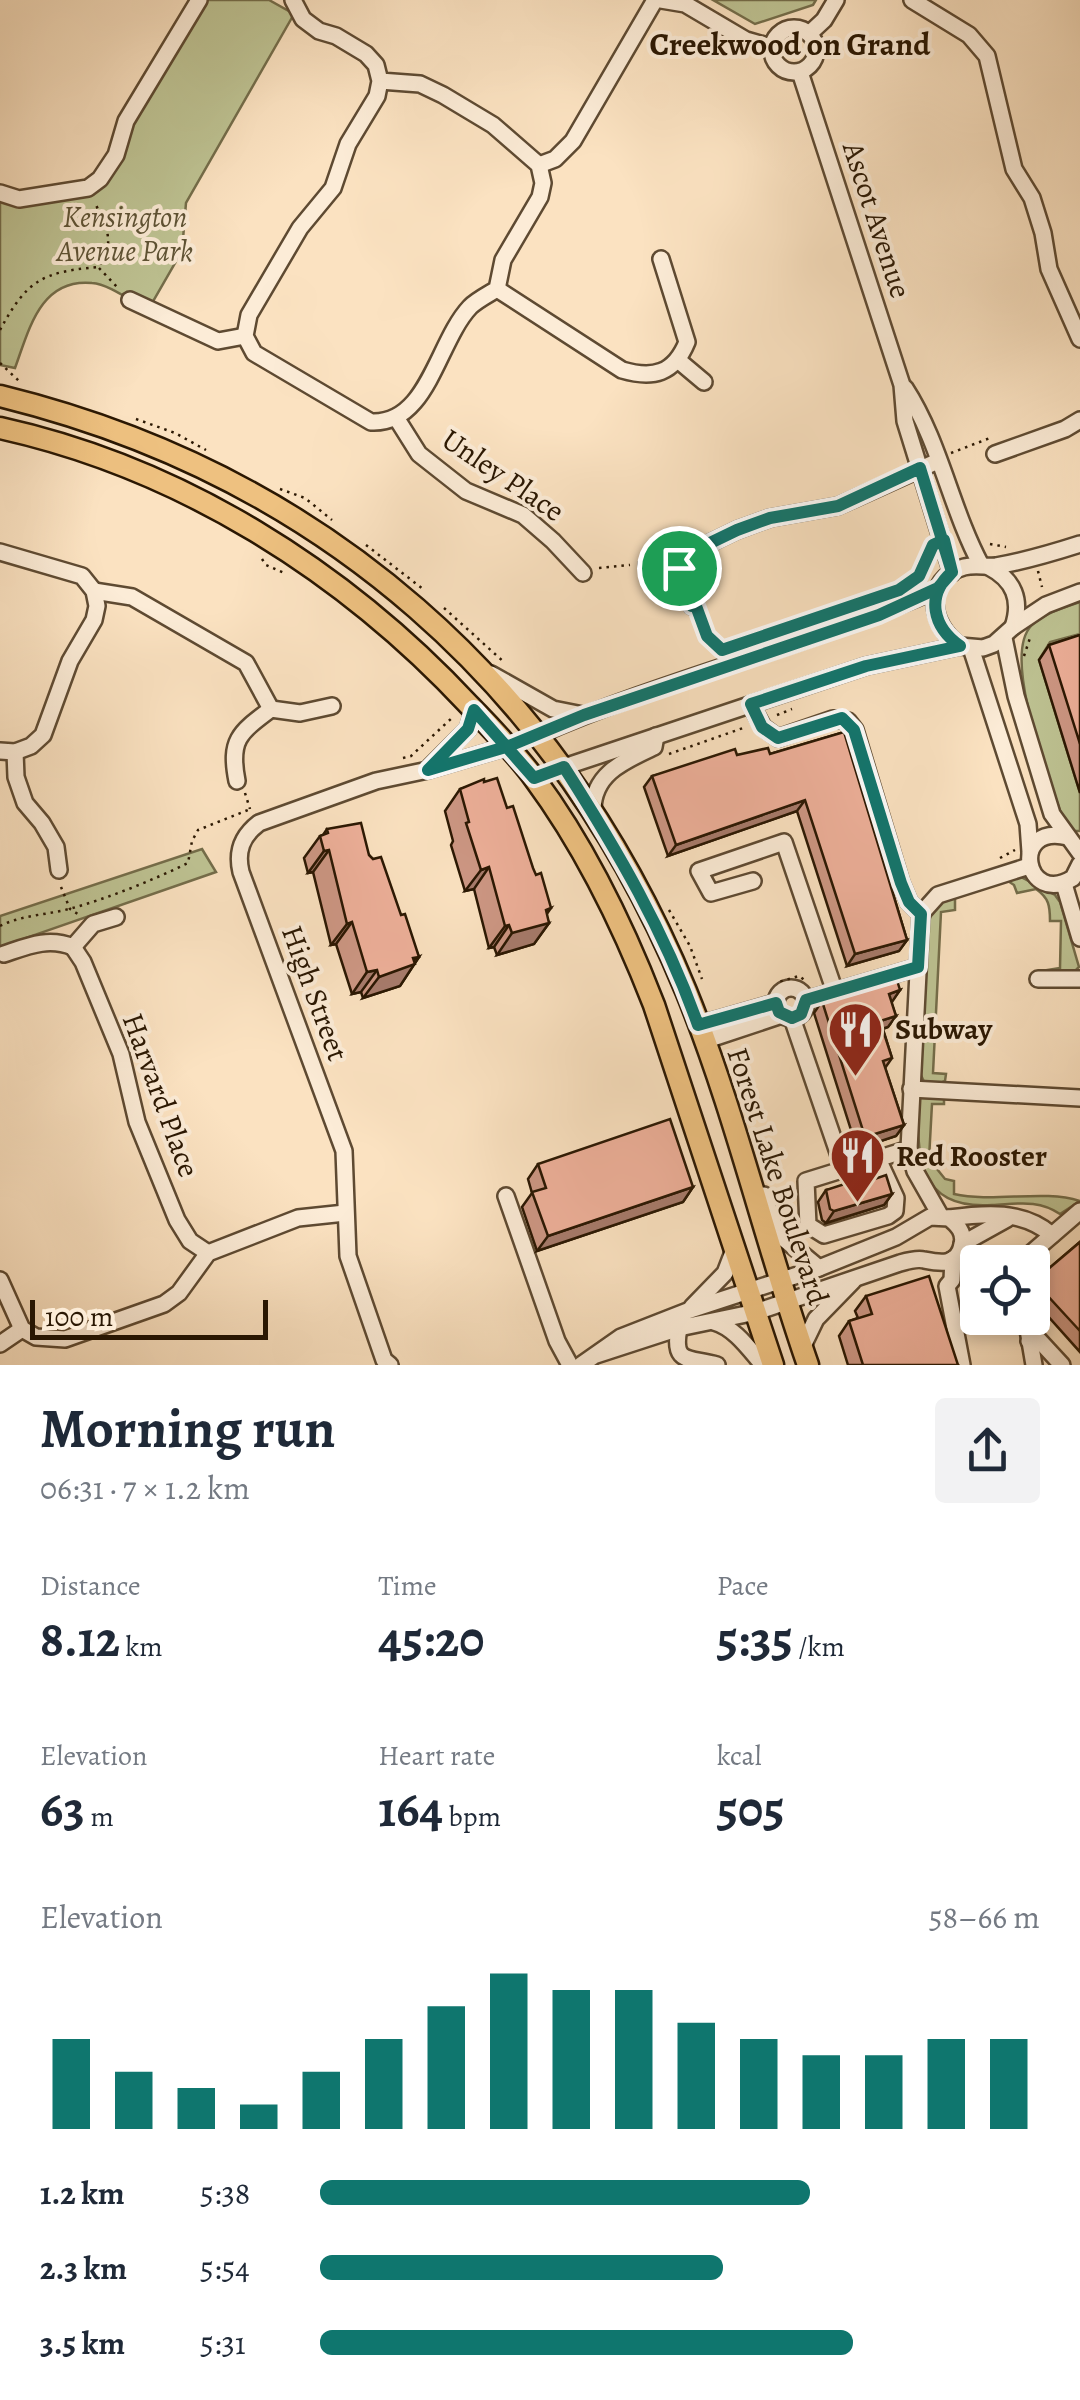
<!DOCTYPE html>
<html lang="en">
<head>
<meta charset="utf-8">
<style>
	:root { --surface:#fff; --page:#f2f2f3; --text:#1f2937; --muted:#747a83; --accent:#0f766e }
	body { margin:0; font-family:Alegreya,serif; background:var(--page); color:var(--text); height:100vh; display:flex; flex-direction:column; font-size:38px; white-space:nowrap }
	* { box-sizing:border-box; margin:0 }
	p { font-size:32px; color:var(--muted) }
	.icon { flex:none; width:55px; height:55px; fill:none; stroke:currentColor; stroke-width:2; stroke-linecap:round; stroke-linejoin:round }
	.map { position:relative; height:1365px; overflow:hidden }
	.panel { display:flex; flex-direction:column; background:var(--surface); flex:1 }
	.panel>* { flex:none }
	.controls { position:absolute; left:960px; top:1245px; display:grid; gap:20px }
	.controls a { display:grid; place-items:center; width:90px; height:90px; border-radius:10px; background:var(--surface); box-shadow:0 5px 15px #0003; font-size:50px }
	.scale { position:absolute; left:30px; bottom:25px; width:238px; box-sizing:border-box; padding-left:10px; border:5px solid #2a1702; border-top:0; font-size:28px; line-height:35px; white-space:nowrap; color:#2a1702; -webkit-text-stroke:8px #fcecd7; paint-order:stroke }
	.pin { position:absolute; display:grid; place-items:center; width:85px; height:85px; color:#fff; margin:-42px; border:5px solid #fff; border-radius:50%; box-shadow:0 2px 10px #0007 }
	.round { display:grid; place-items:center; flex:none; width:105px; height:105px; border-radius:10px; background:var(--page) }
	.overview { display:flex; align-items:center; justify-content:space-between; height:170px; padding:0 40px }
	h1 { font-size:55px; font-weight:700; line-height:75px }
	.metrics { display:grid; grid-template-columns:repeat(3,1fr); gap:15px; height:170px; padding:10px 40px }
	.metrics div { display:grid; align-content:center }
	.metrics b { font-size:50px; font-weight:700 }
	.metrics small { font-size:28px; font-weight:400 }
	.metrics p { font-size:28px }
	.chart { height:280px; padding:20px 40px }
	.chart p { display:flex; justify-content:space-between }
	.chart svg { width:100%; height:180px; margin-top:10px; stroke:var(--accent); stroke-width:6 }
	ul { padding:0 40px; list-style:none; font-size:32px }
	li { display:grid; grid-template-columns:160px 120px 1fr; align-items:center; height:75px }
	li i { height:25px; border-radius:12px; background:var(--accent) }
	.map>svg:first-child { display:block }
	.green { fill:#bec393; stroke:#746d4a; stroke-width:2.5 }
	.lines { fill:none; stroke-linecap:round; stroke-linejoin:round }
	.minor-casing { stroke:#5e4a32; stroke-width:20 }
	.major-casing { stroke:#2a1702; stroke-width:25 }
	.path { stroke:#2a1702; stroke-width:2.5; stroke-dasharray:2.5 5; stroke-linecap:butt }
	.minor { stroke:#fcecd7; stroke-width:15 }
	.major { stroke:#eec180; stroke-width:20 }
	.wall { fill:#cd9784; stroke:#2a1702; stroke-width:2.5 }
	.shaded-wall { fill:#a77b6c; stroke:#2a1702; stroke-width:2.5 }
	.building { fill:#eeb09a; stroke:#2a1702; stroke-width:2.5 }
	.route-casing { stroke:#fff; stroke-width:20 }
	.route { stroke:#0f766e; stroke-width:12 }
	.labels { text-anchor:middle; stroke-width:8; stroke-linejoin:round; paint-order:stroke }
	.park-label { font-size:30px; font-style:italic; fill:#5e5335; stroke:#fcecd7 }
	.street-label { font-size:30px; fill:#2a1702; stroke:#fcecd7 }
	.poi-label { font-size:30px; font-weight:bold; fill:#2a1702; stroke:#fcecd7; text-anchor:start }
	.neighbourhood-label { font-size:32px; font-weight:bold; fill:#2a1702; stroke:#fcecd7 }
</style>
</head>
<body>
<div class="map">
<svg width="1080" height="1365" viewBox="0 0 1080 1365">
	<rect width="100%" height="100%" fill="#fbe2c1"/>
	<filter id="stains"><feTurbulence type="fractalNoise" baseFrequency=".002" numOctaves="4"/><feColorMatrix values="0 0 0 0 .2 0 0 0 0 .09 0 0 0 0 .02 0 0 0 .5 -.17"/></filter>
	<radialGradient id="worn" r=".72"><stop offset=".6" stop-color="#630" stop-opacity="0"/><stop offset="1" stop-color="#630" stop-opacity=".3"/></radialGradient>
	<g class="green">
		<path d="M 199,0 L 269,0 L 294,14 L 186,203 L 182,251 L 148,310 C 132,302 109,284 92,283 C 40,278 29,330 15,368 L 0,365 L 0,193 L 19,199 L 100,179 Z"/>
		<path d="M 713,0 L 816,0 L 813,5 L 755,24 Z"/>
		<path d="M 1080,602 L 1080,634 L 1050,642 L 1039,660 L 1080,793 L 1080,831 L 1067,831 C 1054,790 1000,659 1031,626 C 1042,614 1065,607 1080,602 Z"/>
		<path d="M 202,849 L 216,872 L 0,947 L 0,916 Z"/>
		<path d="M 1019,876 L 1055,895 L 1060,902 L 1079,967 L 1073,973 L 1047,974 L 1047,970 L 1060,968 L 1061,921 L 1050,921 C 1050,906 1049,898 1036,889 L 1017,893 L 1014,885 L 1008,881 L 955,898 L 955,910 L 941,912 L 933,1073 L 946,1074 L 945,1081 L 936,1085 L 925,1084 L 920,1073 L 928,925 L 933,909 L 943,899 Z"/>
		<path d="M 919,1097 L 944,1098 L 944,1104 L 932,1104 L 929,1159 L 945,1179 L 954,1181 L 954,1194 C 994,1203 1043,1189 1080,1201 L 1060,1214 C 1038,1199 1017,1204 992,1205 C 917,1210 916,1156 919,1097 Z"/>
	</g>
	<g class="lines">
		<defs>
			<g id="minor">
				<path d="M 293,0 L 303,19 L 319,31 L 336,36 L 366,54 L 376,65 L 380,81 L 377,96 L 348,144 L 333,188 L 300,228 L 249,315 L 245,336 L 254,353 L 371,422 C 428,425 437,342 470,307 C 477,300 489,294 497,289 L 503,260 L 540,197 L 543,183 L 539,165 L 493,125 L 443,95 L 420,84 L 380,81"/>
				<path d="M 661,0 L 685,4 L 746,40 L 771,47"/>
				<path d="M 912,0 L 969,35 L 987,56 L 1014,169 L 1032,198 L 1043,233 L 1049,269 L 1080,339"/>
				<circle cx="794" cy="50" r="22"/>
				<path d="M 810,33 L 824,20 L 836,0"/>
				<path d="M 800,72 L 902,385 L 905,421 L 952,573"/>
				<path d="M 539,165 L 555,159 L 573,141 L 655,0"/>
				<path d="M 0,193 L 19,199 L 88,188 L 100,179 L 116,155 L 126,121 L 199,0"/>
				<path d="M 497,289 L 622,370 C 653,379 674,374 687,342 L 661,259"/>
				<path d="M 130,300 L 218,341 L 245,336"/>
				<path d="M 679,361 L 704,382"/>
				<path d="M 905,388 C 940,442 951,509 981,565"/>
				<path d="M 397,419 L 419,454 L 466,491 L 523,515 L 553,541 L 583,573"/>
				<path d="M 995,454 L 1065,429 L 1080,420"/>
				<path d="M 0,552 L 82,576 L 94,591 L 97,606 L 94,620 L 70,661 L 43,735 L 31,746 L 15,752 L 0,751"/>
				<path d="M 647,565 L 679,567 L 692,606"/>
				<path d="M 679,567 L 708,544 L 737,530 L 770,518 L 838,506 L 938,461"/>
				<path d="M 989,567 C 1014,580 1022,600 1013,627"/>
				<path d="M 94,591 L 132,597 L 246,663 L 271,709"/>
				<path d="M 1004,638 L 1016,696 L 1052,814 L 1080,853"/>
				<path d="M 960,646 C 930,626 922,579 964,567 C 975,564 985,567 996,566 C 1025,561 1052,553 1080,544"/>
				<path d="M 971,648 L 1028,824 L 1030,852"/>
				<path d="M 491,674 L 553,709 L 583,715"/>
				<path d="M 751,705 L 763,727 L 778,738 L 833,719 L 848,721 L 855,730 L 901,883 L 909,902 L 921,914"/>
				<path d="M 536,736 C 667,678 807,646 938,589"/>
				<path d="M 15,752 L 16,777 L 25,803 L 42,823 L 56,847 L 59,870"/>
				<path d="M 430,767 L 468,729 L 474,710"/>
				<path d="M 564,767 L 866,666 L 960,646 L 983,648 L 994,644 L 1013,627 L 1046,605 L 1080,592"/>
				<path d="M 237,781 C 229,740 239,733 271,709 L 300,713 L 332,706"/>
				<path d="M 593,812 C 592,774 624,761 654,747 L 656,736"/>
				<path d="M 1068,837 C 1009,822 1024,908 1073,878 L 1080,864"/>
				<path d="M 753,881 L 711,893 L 699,871 L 784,842 L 835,992"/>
				<path d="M 1064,884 L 1080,938"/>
				<path d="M 73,947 L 83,962 L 121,1054 L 137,1122 L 177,1220 L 190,1241 L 208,1253"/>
				<path d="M 4,954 C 28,946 48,937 73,947 L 93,924 L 116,917"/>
				<path d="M 1038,979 L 1080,979"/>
				<circle cx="791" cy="1003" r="15"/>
				<path d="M 806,1000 L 918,967"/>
				<path d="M 792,1018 L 844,1170"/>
				<path d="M 698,1025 L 775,1003"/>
				<path d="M 704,1041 L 782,1015"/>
				<path d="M 911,1089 L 1080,1098"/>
				<path d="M 878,1159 L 896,1198 L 895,1211 L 888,1216 L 824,1235 L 808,1225 L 806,1181 L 909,1149"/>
				<path d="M 764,1195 L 777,1233 L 819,1268"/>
				<path d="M 506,1196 L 557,1341 L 570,1365"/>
				<path d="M 940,1215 L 915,1171 L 909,1149 L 921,914 L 938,895 L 1029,866"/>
				<path d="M 949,1218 C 986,1213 1023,1210 1052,1235"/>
				<path d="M 962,1244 L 1007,1219"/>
				<path d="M 953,1259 L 952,1280 L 947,1286 L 962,1365"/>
				<path d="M 1021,1262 L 1080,1211"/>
				<path d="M 0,1280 L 22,1329 L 36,1337 L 65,1339 L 164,1304 L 179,1293 L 208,1253 L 298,1218 L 345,1213"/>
				<path d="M 692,1307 L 725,1273 L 735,1247"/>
				<path d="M 1026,1318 L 1034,1365"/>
				<path d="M 714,1322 C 735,1328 749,1349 763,1365"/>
				<path d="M 679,1328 C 672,1365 689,1357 717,1365"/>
				<path d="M 1029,1341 L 1038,1339 L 1062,1365"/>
				<path d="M 0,1344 L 22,1329"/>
				<path d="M 802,1348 L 816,1319 L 853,1281"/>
				<path d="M 390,1365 L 384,1360 L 348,1256 L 344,1151 L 241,872 C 236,851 242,836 259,823 L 376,781 L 428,770 L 509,746"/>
				<path d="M 581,1365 L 621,1337 L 690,1310 L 819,1268 L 896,1237 L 930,1217 L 949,1218 C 958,1225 965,1233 962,1245 C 957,1267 939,1263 924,1260 C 917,1258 907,1261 900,1263 L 756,1312 L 679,1328 L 596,1355"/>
			</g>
			<g id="major">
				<path d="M 0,396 C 322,475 560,685 686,991 C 735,1111 765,1242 808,1365"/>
				<path d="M 0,428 C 181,468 344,571 469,705 C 492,729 515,752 534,778 C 586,848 623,925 654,1005 L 773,1365"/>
			</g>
		</defs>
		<use href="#minor" class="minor-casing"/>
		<use href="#major" class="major-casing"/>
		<g class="path">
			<path d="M 99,268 L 118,288"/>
			<path d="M 0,330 C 27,280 42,272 98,267 C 116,243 107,228 95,203"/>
			<path d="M 0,363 L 19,381"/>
			<path d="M 136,419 L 175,433 L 206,450"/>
			<path d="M 951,453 L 990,438"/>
			<path d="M 280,489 L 305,498 L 332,520"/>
			<path d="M 990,544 L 1006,547"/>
			<path d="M 366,545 L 423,589"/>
			<path d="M 262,559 L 266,565 L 284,573"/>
			<path d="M 599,568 L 630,565"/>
			<path d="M 1038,571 L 1042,587"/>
			<path d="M 906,584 L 919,576 L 930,557"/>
			<path d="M 444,608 L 505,663"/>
			<path d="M 701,619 L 707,636 L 721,648"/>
			<path d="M 756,638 L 824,615"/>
			<path d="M 1024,656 L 1031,635"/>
			<path d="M 777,715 L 792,709"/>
			<path d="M 669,754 L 746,727"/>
			<path d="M 403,758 L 411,756 L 454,716"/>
			<path d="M 245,793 L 250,809"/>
			<path d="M 1000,858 L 1015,850"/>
			<path d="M 61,887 L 70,909 L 81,916"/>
			<path d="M 669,910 L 690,946 L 702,979"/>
			<path d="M 0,926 C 22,915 46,915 69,909 C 109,898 151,881 188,863 L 192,841 L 198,830 L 248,810"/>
			<path d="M 778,988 L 779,982 L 799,976 L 807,982"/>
		</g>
		<use href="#minor" class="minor"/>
		<use href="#major" class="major"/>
	</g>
	<g class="wall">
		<path d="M 1080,635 L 1080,793 L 1039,660 L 1049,645 Z"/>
		<path d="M 844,732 L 907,940 L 899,951 L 847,966 L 797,811 L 668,856 L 644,787 L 652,776 L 737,755 L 770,754 Z"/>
		<path d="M 484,782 L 507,808 L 549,923 L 534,944 L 497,955 L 494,947 L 489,948 L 474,889 L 465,891 L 451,845 L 453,841 L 445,811 L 460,789 Z"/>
		<path d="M 327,829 L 369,855 L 401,915 L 419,957 L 400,986 L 363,998 L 361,992 L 352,994 L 336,944 L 331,945 L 313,872 L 308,873 L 304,858 L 320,836 L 323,835 Z"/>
		<path d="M 900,990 L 891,1002 L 896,1016 L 888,1027 L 883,1029 L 892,1058 L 885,1068 L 904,1125 L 896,1136 L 857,1149 L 814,1013 L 822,1001 Z"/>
		<path d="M 538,1164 L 693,1187 L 683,1202 L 537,1251 L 522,1207 L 532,1193 L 528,1179 Z"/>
		<path d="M 860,1184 L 892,1194 L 884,1205 L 826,1223 L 822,1220 L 818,1202 L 826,1190 Z"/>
		<path d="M 1080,1242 L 1080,1352 L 1038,1305 L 1039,1282 L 1047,1270 Z"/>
		<path d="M 866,1296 L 958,1365 L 848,1365 L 839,1336 L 849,1321 L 858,1318 L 855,1311 Z"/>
	</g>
	<g class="shaded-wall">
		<path d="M 805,800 L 797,811 L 668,856 L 676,845 Z"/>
		<path d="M 329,850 L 313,872 L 308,873 L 324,851 Z"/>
		<path d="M 489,867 L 474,889 L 465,891 L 481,870 Z"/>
		<path d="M 551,908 L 539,925 L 549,923 L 534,944 L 497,955 L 512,933 L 546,910 Z"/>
		<path d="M 352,922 L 336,944 L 331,945 L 347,924 Z"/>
		<path d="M 509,925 L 494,947 L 489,948 L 505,926 Z"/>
		<path d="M 907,940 L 899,951 L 847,966 L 855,954 Z"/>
		<path d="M 419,957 L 400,986 L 363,998 L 379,977 Z"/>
		<path d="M 377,970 L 361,992 L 352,994 L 367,972 Z"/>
		<path d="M 900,990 L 892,1002 L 881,1005 L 889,994 Z"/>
		<path d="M 896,1016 L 888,1027 L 872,1032 L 880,1021 Z"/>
		<path d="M 904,1125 L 896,1136 L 857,1149 L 865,1137 Z"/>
		<path d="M 693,1187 L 683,1202 L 537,1251 L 548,1236 Z"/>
		<path d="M 892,1194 L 884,1205 L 826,1223 L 834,1211 Z"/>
	</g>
	<g class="building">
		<path d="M 1080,635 L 1080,744 L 1049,645 Z"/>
		<path d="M 844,732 L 907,940 L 855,954 L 805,800 L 676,845 L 652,776 L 735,749 L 737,755 L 768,748 L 770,754 Z"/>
		<path d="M 497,778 L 507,808 L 513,806 L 533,868 L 536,875 L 541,873 L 551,908 L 546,910 L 549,923 L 512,933 L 509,925 L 505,926 L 489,867 L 481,870 L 466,823 L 469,822 L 460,789 L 484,779 L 484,782 Z"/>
		<path d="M 361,823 L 369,855 L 373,859 L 381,857 L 401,915 L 405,914 L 419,957 L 413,958 L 415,964 L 379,977 L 377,970 L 367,972 L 352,922 L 347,924 L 329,850 L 324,851 L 320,836 L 328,833 L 327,829 Z"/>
		<path d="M 896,977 L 900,990 L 889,994 L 896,1016 L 880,1021 L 892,1058 L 883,1061 L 904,1125 L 865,1137 L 822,1001 Z"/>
		<path d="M 670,1119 L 693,1187 L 548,1236 L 532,1192 L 546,1188 L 538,1164 Z"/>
		<path d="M 886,1175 L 892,1194 L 834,1211 L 830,1209 L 826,1190 L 857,1180 L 860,1184 Z"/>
		<path d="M 1080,1242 L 1080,1331 L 1046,1294 L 1047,1270 Z"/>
		<path d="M 929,1276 L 958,1365 L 863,1365 L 849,1321 L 872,1314 L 866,1296 Z"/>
	</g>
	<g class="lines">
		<defs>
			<path id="route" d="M 679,568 L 708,544 L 737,530 L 770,518 L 838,506 L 920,468 L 952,572 L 938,588 L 879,615 L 584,715 L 509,746 L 428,770 L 468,729 L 474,710 L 534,778 L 564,767 C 617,850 665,932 698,1025 L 776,1003 L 779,1012 L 792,1018 L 801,1014 L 806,1000 L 918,967 L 921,914 L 909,902 L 901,883 L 854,730 L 842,718 L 778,738 L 762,727 L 751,704 L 866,666 L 960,646 C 933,627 925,596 952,572 L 944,540 L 933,545 L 919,576 L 899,590 L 722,650 L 707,636 L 696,606 L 692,606 L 679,568"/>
		</defs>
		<use href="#route" class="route-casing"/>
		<use href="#route" class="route"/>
	</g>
	<defs>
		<symbol id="restaurant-pin" viewBox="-11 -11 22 30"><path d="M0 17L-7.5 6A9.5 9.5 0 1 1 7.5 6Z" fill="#8f2418" stroke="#fcecd7"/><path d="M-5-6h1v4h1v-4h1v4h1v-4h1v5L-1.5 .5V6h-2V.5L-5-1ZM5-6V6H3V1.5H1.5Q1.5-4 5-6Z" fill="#fff"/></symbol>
	</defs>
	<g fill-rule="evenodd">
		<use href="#restaurant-pin" x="824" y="998" width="63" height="86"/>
		<use href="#restaurant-pin" x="826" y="1124" width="63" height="86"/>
	</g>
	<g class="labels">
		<g class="park-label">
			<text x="125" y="227">Kensington<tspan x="125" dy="34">Avenue Park</tspan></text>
		</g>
		<g class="street-label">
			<text transform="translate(877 220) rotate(72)" y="10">Ascot Avenue</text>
			<text transform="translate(503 475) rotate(34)" y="10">Unley Place</text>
			<text transform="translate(315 993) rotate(70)" y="10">High Street</text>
			<text transform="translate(161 1095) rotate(70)" y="10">Harvard Place</text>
			<text transform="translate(778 1176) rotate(72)" y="10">Forest Lake Boulevard</text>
		</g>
		<g class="poi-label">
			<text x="895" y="1039">Subway</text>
			<text x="896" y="1166">Red Rooster</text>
		</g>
		<g class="neighbourhood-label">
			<text x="790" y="55">Creekwood on Grand</text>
		</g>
	</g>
	<rect width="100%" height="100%" filter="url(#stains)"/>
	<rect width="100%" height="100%" fill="url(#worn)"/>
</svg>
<div class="controls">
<a><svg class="icon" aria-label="locate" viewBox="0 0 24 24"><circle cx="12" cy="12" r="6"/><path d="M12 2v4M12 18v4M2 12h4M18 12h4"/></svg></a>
</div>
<div class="scale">100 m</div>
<div class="pin" style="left:679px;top:568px;background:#1e9e55"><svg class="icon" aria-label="arrive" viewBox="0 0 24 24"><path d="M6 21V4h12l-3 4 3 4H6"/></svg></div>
</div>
<section class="panel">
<div class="overview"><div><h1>Morning run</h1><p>06:31 · 7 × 1.2 km</p></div><a class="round"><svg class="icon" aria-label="share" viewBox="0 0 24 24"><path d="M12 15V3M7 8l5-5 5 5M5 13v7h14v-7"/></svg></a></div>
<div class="metrics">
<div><p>Distance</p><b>8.12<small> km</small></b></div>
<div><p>Time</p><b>45:20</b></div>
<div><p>Pace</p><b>5:35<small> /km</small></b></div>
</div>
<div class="metrics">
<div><p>Elevation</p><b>63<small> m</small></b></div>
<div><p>Heart rate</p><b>164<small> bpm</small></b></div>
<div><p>kcal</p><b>505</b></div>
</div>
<div class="chart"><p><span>Elevation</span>58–66 m</p>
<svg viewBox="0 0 160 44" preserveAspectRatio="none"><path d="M5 44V22M15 44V30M25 44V34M35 44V38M45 44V30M55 44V22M65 44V14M75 44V6M85 44V10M95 44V10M105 44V18M115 44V22M125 44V26M135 44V26M145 44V22M155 44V22"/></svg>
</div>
<ul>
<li><b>1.2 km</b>5:38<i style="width:68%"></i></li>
<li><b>2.3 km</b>5:54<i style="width:56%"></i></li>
<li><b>3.5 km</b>5:31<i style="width:74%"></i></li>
</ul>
</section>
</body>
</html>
